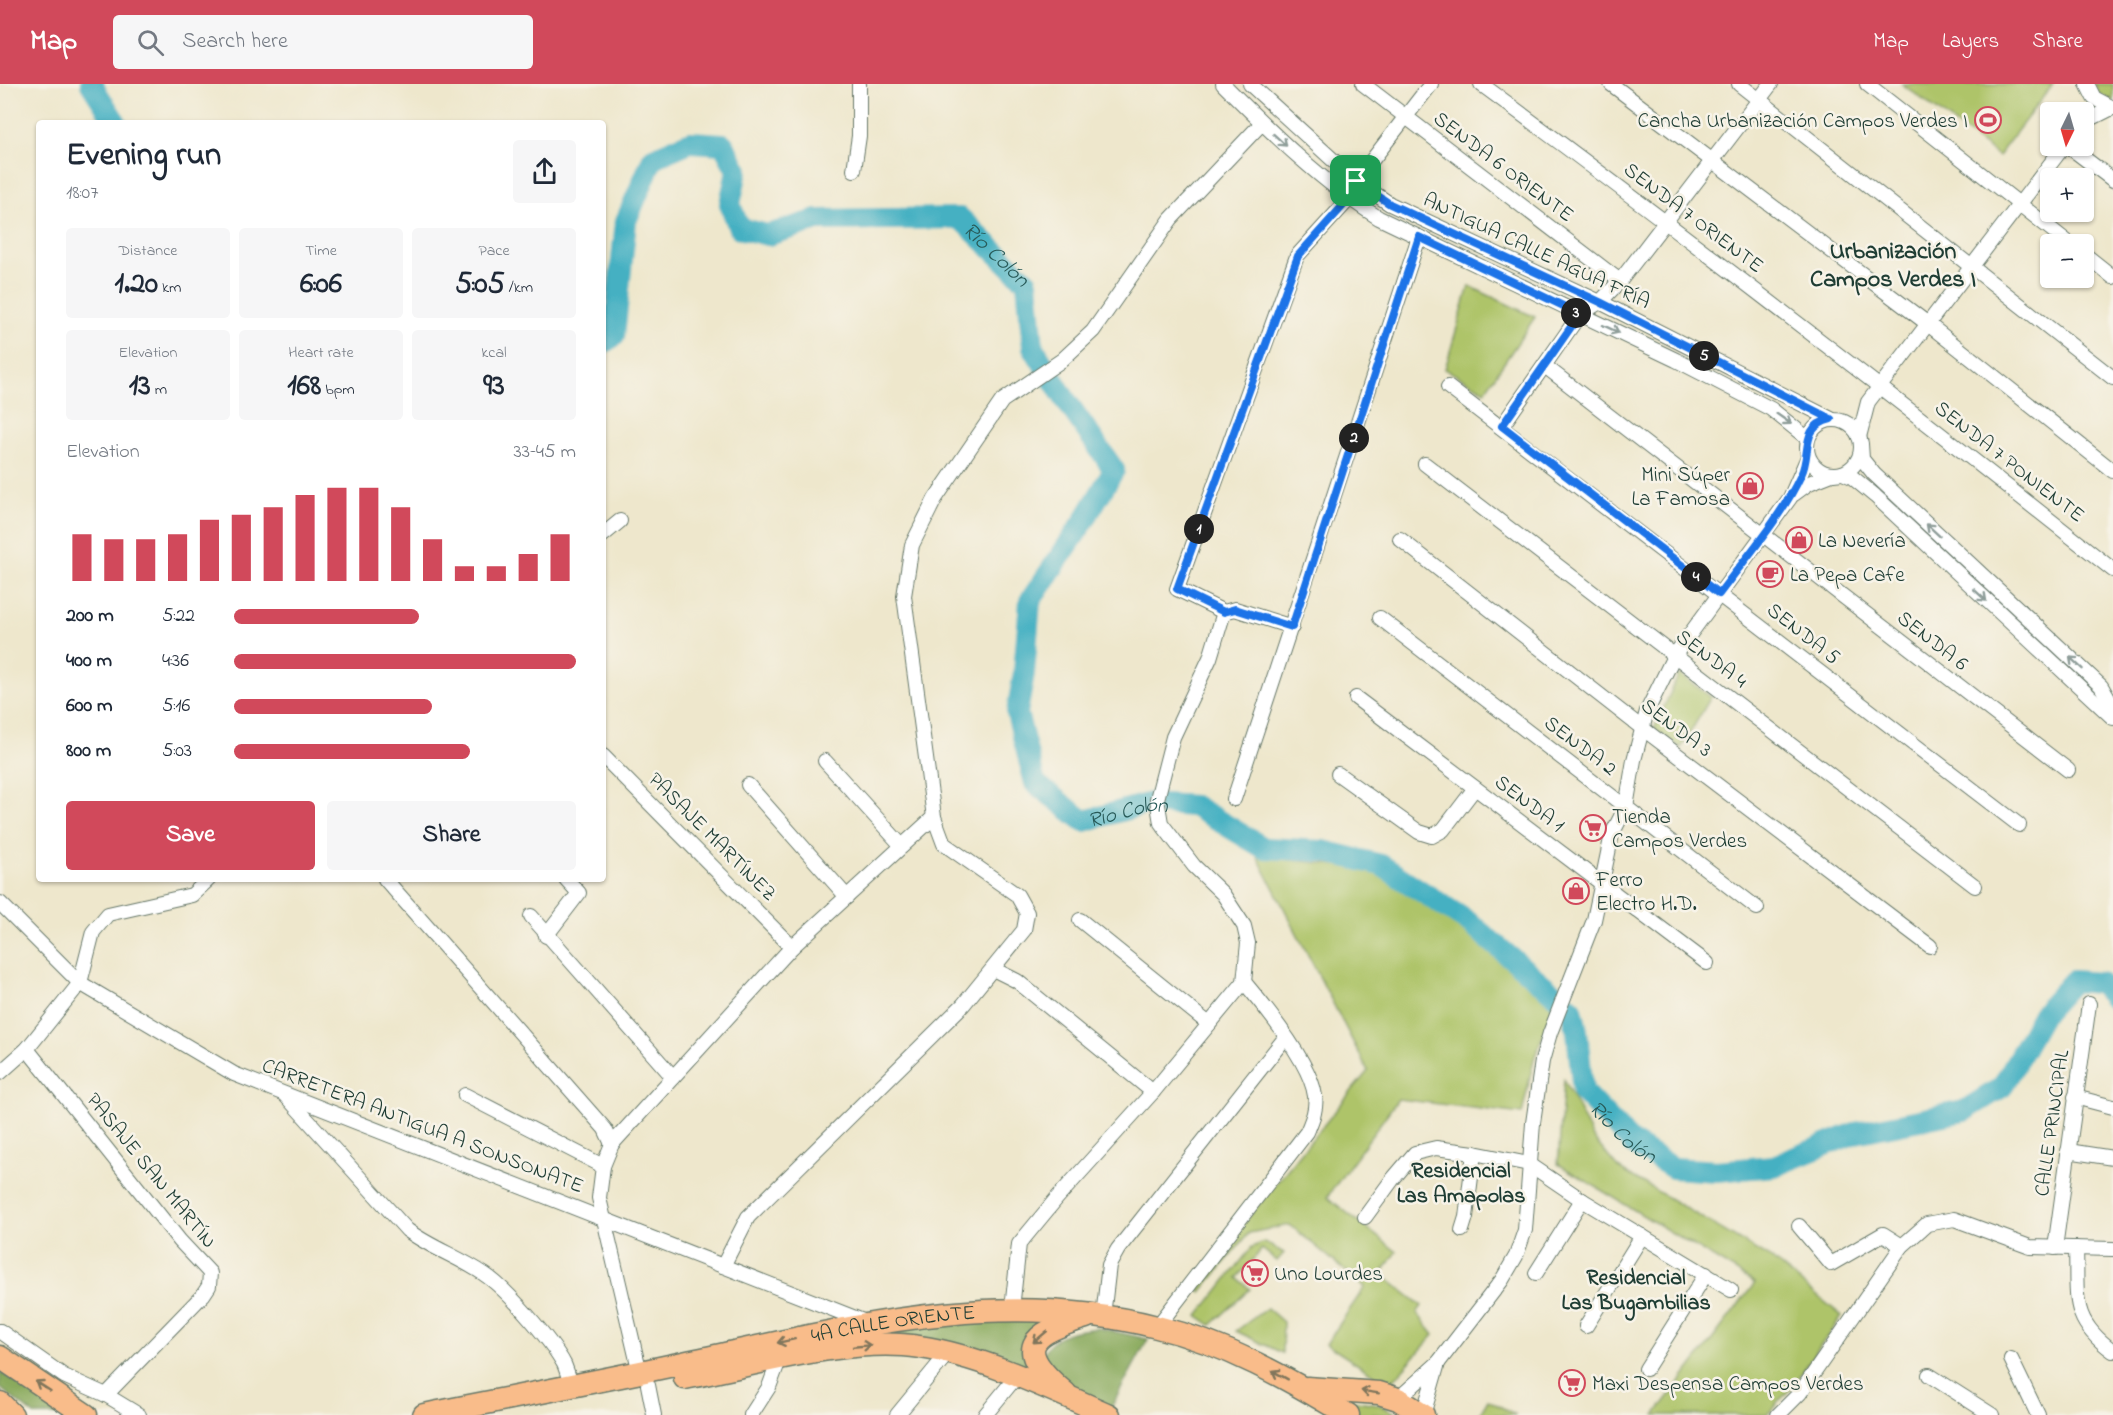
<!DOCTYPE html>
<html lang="en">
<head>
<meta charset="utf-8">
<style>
	:root { --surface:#fff; --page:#f6f6f7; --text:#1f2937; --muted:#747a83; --accent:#d1495b }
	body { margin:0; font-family:"Indie Flower",sans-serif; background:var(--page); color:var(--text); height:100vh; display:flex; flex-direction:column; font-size:22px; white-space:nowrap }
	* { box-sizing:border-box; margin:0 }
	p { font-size:20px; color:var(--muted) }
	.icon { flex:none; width:33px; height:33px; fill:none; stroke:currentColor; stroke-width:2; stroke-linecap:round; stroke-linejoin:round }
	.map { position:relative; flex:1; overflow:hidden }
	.details { position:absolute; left:36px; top:36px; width:570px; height:762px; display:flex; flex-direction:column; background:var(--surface); border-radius:6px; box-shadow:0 2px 4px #0004 }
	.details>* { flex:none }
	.needle { width:39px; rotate:185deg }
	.fabs { position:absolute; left:2040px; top:18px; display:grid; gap:12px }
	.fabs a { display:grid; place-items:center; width:54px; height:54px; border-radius:6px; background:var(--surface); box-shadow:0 2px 4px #0004; font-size:30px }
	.pin { position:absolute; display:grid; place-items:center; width:51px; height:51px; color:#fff; margin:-26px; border-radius:12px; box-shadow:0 3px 9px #0006 }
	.km { position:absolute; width:30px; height:30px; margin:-15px; border-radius:50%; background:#222; color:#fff; font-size:16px; line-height:30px; text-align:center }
	.round { display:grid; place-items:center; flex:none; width:63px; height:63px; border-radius:6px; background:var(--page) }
	.head { display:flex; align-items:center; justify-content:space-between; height:102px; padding:0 30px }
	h1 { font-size:33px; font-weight:800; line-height:45px }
	.figures { display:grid; grid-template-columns:repeat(3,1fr); gap:9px; height:102px; padding:6px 30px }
	.figures div { display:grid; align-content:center; border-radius:6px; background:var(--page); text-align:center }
	.figures b { font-size:30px; font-weight:800 }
	.figures small { font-size:16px; font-weight:400 }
	.figures p { font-size:16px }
	.chart { height:168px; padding:12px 30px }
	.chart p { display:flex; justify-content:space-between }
	.chart svg { width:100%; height:108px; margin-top:6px; stroke:var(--accent); stroke-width:6 }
	.action { display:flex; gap:12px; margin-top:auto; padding:12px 30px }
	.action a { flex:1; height:69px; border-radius:6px; background:var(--accent); color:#fff; font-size:24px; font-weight:800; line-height:69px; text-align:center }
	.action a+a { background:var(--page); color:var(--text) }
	ul { padding:0 30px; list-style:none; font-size:20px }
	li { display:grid; grid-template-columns:96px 72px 1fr; align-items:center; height:45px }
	li i { height:15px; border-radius:8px; background:var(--accent) }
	header { display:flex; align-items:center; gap:36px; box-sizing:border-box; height:84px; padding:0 30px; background:var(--accent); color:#fff }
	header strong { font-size:28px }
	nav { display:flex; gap:33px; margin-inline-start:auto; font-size:21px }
	.search { width:420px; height:54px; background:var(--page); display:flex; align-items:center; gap:15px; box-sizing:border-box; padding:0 21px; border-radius:6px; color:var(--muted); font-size:22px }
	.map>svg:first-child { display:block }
	.green { fill:#aec469; stroke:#66804e; stroke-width:1.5 }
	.forest { fill:#8aaa5d; stroke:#547448; stroke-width:1.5 }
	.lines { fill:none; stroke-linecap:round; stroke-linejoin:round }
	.river { stroke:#44b0c2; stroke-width:22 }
	.minor-casing { stroke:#677869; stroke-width:16 }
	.trunk-casing { stroke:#677869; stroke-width:25 }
	.minor { stroke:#fff; stroke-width:14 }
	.trunk { stroke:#f9bc8a; stroke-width:22 }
	.oneway { stroke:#8f9e9a }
	.oneway2 { stroke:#81765b }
	.route-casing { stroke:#fff; stroke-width:12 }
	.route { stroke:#1a73e8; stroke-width:8 }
	.labels { text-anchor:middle; stroke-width:5; stroke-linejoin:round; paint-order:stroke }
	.poi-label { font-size:21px; fill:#1f3d34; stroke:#f7f3e8; text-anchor:start }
	.street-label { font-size:21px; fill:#1f3d34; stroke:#f7f3e8 }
	.water-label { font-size:22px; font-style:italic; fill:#285a58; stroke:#f7f3e8 }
	.neighbourhood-label { font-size:22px; font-weight:bold; fill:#1f3d34; stroke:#f7f3e8 }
	.quarter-label { font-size:24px; font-weight:bold; fill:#1f3d34; stroke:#f7f3e8 }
</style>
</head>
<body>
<header>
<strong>Map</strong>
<div class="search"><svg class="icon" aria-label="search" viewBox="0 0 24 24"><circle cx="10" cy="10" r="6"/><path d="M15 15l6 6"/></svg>Search here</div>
<nav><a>Map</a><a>Layers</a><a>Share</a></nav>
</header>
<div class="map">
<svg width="2113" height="1331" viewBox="0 0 2113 1331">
	<rect width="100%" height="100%" fill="#f7f3e8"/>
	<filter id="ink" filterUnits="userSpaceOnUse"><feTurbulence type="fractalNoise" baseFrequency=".0167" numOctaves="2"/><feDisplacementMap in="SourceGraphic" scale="12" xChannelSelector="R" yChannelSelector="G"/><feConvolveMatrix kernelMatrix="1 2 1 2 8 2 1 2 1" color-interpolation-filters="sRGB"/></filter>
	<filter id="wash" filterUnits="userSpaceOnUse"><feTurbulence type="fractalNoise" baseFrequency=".008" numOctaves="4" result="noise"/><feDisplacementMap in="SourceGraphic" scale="24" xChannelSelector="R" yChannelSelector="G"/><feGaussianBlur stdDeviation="1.35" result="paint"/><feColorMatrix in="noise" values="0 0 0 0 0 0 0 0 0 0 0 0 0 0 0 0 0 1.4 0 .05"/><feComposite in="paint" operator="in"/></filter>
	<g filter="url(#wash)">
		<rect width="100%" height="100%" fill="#eee7cc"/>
		<g class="green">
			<path d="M 1902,0 L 2053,0 L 1998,72 Z"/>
			<path d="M 2094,0 L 2113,0 L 2113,17 L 2099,10 Z"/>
			<path d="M 1469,202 L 1535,233 L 1485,307 L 1445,285 Z"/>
			<path d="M 1679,590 L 1711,613 L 1681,664 L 1654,645 Z"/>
			<path d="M 1257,772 L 1354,783 L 1379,789 L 1462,841 L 1554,921 L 1534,975 L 1522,1030 L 1398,1015 L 1327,1113 L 1397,1168 L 1381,1190 L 1422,1222 L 1417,1229 L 1434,1251 L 1389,1301 L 1326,1260 L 1365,1203 L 1290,1141 L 1249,1149 L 1201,1208 L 1192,1202 L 1368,987 Z"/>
			<path d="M 1564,995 L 1593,1054 L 1618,1084 L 1773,1176 L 1842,1232 L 1790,1305 L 1767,1331 L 1655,1331 L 1755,1199 L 1558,1080 Z"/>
			<path d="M 1264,1158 L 1284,1169 L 1277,1177 L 1262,1165 L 1237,1194 L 1250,1205 L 1211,1241 L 1198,1232 L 1252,1163 Z"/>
			<path d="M 1267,1224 L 1283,1238 L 1282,1269 L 1236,1247 Z"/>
			<path d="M 1341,1315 L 1378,1320 L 1398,1331 L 1347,1331 Z"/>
			<path d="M 1488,1316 L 1516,1331 L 1479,1331 Z"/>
		</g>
		<g class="forest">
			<path d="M 1046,1236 L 1040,1246 L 1038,1288 L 899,1251 L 899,1245 L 942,1237 Z"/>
			<path d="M 1098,1244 L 1148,1255 L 1109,1327 L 1074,1313 L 1043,1270 C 1052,1249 1077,1246 1098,1244 Z"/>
			<path d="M 0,1288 L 67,1331 L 34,1331 L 0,1304 Z"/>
		</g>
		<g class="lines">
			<g class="river">
				<path d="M 91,0 L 116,39"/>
				<path id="s1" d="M 603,259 L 614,252 L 626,137 L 653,74 L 690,58 L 723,60 L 737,86 L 730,120 L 739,144 L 768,151 L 817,136 L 960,134 L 1027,198 L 1033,263 L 1065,315 L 1114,386 L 1082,440 L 1030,517 L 1024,589 L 1017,629 L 1035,699 L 1084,737 L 1150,719 L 1194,722 L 1264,764 L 1323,767 L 1381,781 L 1467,837 L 1572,925 L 1577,947 L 1583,1008 L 1632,1059 L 1673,1084 L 1716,1087 L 1774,1082 L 1855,1049 L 1964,1027 L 2002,1003 L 2043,930 L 2073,897 L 2100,899 L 2113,914"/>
			</g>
		</g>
	</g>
	<g filter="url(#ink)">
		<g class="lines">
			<defs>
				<g id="minor">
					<path d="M 1223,0 C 1272,49 1321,98 1379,134 L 1676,276 L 1771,325 L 1807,354"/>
					<path d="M 1250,0 L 1356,97 L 1390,120 L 1600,218 L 1831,335"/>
					<path d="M 1363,0 L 1620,197"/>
					<path d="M 1481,0 C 1695,158 1905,321 2113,486"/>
					<path d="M 1611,0 L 1928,240 L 2113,387"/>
					<path d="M 1739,0 L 2113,294"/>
					<path d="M 1867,0 L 2070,160"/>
					<path d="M 2087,0 L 2094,14 L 2113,24"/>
					<path d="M 2084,38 L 2112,24"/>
					<path d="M 2068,62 L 2113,96"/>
					<path d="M 854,86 L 859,52 L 859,0"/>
					<path d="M 2084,170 L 2113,193"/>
					<path d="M 1546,283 L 2068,686"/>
					<path d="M 1448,303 L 2019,741"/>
					<circle cx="1834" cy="363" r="27"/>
					<path d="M 1502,342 L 1580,230 L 1600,218 L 1620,197 L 1771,0"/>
					<path d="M 1859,353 L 1868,318 L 2064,62"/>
					<path d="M 1861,360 L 1862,375 L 1874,390 L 2101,602 L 2113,623"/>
					<path d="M 1425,380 L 1975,802"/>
					<path d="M 1843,389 L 1852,393 L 1875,412 L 2113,634"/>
					<path d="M 1794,410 L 1809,399 L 1832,390"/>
					<path d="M 603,451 L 620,437"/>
					<path d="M 1400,455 L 1642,644 L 1930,862"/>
					<path d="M 1224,528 L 1210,574 L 1173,653 L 1157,715 L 1161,739 L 1194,782 L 1223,810 L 1244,842 L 1248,859 L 1244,898"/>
					<path d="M 1380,534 L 1757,824"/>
					<path d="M 1292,543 L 1235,525 L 1224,528 L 1177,505 L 1297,172 L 1349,115 L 1356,97 L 1431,0"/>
					<path d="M 1356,614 L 1707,879"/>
					<path d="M 603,672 L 792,863"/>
					<path d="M 825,677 L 902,762"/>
					<path d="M 1338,690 L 1419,748 L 1432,752 L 1443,746 L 1475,704"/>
					<path d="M 748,701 L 847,813"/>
					<path d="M 1234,715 L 1419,153"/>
					<path d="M 385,795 L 605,1045 L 612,1060"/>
					<path d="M 0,819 L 80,899 L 234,990 L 868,1239"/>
					<path d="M 531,832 L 673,993"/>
					<path d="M 1080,836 L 1209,940"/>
					<path d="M 546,852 L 579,809 L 566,795"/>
					<path d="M 993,885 L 1017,897 L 1153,1008"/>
					<path d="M 27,965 L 180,1157 L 210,1189 L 209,1202 L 203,1211 L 106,1311"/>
					<path d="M 0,989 L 27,965 L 80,899 L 93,848 L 108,830 L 192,811 L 209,795"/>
					<path d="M 285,1011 L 407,1146 C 431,1164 459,1173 484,1190 C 506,1204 551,1256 564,1280 C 567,1287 569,1295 572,1302"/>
					<path d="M 465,1011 L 603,1082"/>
					<path d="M 2075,1013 L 2113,1023"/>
					<path d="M 2068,1067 L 2113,1074"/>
					<path d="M 1365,1133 L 1392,1096 L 1415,1069 L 1436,1064 L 1474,1069 L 1529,1080 L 1582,1116 L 1731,1206"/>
					<path d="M 1799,1142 L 1831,1180 L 1883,1150 L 1902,1162"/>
					<path d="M 1462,1146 L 1466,1133 L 1474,1069"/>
					<path d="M 2055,1164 L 2089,920"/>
					<path d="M 2076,1164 C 2078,1213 2069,1235 2113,1267"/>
					<path d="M 723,1182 L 748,1133 L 963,921 L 1024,846 L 1027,829 L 1017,811 L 944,760 L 934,733 L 904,512 L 912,461 L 935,415 L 1002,317 L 1062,276 L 1093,247 L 1171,135 L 1262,39"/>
					<path d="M 1536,1189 L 1582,1116"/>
					<path d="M 1012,1225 L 1019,1160 L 1057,1114 L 1153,1008 L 1244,898 C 1265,923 1311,980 1315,1012 C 1317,1025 1312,1036 1307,1048 L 1157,1243"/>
					<path d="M 1103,1232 L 1109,1181 L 1118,1165 L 1285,954"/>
					<path d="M 1586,1242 L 1642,1152"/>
					<path d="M 0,1247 L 64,1292 L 106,1311 L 139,1331"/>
					<path d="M 2011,1275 L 2038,1331"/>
					<path d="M 1646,1285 L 1706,1190"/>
					<path d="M 640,1289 L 599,1114 L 603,1082 L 612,1060 L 792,863 L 934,733"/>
					<path d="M 1929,1291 L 1992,1331"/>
					<path d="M 648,1301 L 654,1331"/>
					<path d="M 1398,1315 L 1438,1279 L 1502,1196 L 1516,1172 L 1525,1146 L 1533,1039 L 1542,977 L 1550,949 L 1594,836 L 1612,750 L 1626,723 L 1634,676 L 1647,627 L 1674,572 L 1790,414 L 1808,373"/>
					<path d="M 751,1331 L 769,1303 L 779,1276"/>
					<path d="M 897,1331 L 948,1269"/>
					<path d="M 985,1331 L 1016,1293"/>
					<path d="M 1423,1331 L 1438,1279"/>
					<path d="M 1778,1331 L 1800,1309 L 1902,1162 L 1927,1140 L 1954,1135 L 2030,1163 L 2113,1165"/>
				</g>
				<g id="trunk">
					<path d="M 0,1273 L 86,1331"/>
					<path d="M 685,1294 C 756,1281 849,1252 920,1263 C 982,1272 1052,1306 1109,1331"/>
					<path d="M 1307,1304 L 1379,1309 L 1398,1315 L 1423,1331"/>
					<path d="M 1065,1309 C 1012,1264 1029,1250 1086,1233"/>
					<path d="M 0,1319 L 12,1331"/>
					<path id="s2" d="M 424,1331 C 515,1313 606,1296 697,1276 C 852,1243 998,1203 1157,1243 C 1227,1260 1287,1294 1348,1331"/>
				</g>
			</defs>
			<use href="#minor" class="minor-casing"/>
			<use href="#trunk" class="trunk-casing"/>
			<use href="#minor" class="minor"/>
			<use href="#trunk" class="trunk"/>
		</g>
		<defs><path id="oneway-shaft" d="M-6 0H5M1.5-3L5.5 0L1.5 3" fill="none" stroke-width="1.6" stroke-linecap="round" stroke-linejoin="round" transform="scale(1.5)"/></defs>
		<g class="oneway">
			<use href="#oneway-shaft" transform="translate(1280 56) rotate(42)"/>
			<use href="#oneway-shaft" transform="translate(1611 245) rotate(25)"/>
			<use href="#oneway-shaft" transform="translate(1784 335) rotate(35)"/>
			<use href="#oneway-shaft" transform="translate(1933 446) rotate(-137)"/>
			<use href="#oneway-shaft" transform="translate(1980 511) rotate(43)"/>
			<use href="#oneway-shaft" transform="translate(2076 579) rotate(-137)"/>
		</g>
		<g class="oneway2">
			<use href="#oneway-shaft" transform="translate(1040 1253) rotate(140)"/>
			<use href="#oneway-shaft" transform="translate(786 1257) rotate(168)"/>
			<use href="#oneway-shaft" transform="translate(862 1262) rotate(-5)"/>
			<use href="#oneway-shaft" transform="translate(1280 1291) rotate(-151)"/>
			<use href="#oneway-shaft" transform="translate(43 1302) rotate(-147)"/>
			<use href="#oneway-shaft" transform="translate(1370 1308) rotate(-171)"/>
		</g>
	</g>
	<g class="lines" filter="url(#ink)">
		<defs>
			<path id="route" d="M 1356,97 L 1390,120 L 1600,218 L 1831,335 C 1799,343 1812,369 1801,391 C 1781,434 1747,472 1719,510 L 1502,342 L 1580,230 L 1419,153 L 1292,543 L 1235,525 L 1224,528 L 1177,505 L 1298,172 L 1349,115 Z"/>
		</defs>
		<use href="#route" class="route-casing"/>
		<use href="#route" class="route"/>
	</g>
	<defs>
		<symbol id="stadium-ring" viewBox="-11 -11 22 22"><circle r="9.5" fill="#f7f3e8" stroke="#d1495b" stroke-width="1.5"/><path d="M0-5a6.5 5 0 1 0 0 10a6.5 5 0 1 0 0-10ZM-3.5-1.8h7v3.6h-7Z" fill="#d1495b"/></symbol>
		<symbol id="shop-ring" viewBox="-11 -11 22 22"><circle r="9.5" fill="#f7f3e8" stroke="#d1495b" stroke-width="1.5"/><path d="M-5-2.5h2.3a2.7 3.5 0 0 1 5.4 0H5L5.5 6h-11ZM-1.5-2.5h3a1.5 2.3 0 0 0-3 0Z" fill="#d1495b"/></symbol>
		<symbol id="cafe-ring" viewBox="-11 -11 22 22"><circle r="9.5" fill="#f7f3e8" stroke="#d1495b" stroke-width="1.5"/><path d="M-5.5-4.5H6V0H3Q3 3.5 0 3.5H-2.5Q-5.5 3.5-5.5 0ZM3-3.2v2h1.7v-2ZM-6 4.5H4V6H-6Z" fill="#d1495b"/></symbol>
		<symbol id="supermarket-ring" viewBox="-11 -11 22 22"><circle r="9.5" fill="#f7f3e8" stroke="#d1495b" stroke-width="1.5"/><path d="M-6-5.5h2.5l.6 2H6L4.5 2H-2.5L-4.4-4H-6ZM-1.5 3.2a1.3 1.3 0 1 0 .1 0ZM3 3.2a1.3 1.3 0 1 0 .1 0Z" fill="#d1495b"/></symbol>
	</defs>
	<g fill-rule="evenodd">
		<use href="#stadium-ring" x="1973" y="21" width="30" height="30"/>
		<use href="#shop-ring" x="1735" y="387" width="30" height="30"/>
		<use href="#shop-ring" x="1784" y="441" width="30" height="30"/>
		<use href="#cafe-ring" x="1755" y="475" width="30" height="30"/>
		<use href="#supermarket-ring" x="1578" y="729" width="30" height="30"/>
		<use href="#shop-ring" x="1561" y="792" width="30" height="30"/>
		<use href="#supermarket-ring" x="1240" y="1174" width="30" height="30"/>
		<use href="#supermarket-ring" x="1557" y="1284" width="30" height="30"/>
	</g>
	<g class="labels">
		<g class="poi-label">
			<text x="1968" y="43" text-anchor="end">Cancha Urbanización Campos Verdes I</text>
			<text x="1730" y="397" text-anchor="end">Mini Súper<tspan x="1730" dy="24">La Famosa</tspan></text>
			<text x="1818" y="463">La Nevería</text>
			<text x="1790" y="497">La Pepa Cafe</text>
			<text x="1612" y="739">Tienda<tspan x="1612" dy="24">Campos Verdes</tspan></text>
			<text x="1596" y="802">Ferro<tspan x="1596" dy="24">Electro H.D.</tspan></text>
			<text x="1274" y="1196">Uno Lourdes</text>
			<text x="1592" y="1306">Maxi Despensa Campos Verdes</text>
		</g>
		<g class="street-label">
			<text transform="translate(1504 82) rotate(37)" y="7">SENDA 6 ORIENTE</text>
			<text transform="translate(1694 133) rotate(37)" y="7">SENDA 7 ORIENTE</text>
			<text transform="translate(1537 166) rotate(25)" y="7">ANTIGUA CALLE AGUA FRÍA</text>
			<text transform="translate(2010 377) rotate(38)" y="7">SENDA 7 PONIENTE</text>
			<text transform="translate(1804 549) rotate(38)" y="7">SENDA 5</text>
			<text transform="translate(1933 556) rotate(38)" y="7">SENDA 6</text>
			<text transform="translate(1712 574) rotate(37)" y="7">SENDA 4</text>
			<text transform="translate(1677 643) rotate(37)" y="7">SENDA 3</text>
			<text transform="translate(1581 661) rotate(37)" y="7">SENDA 2</text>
			<text transform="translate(1530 719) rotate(37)" y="7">SENDA 1</text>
			<text transform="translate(713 752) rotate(45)" y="7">PASAJE MARTÍNEZ</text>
			<text transform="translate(2051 1039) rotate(-82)" y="7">CALLE PRINCIPAL</text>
			<text transform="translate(423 1041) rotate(21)" y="7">CARRETERA ANTIGUA A SONSONATE</text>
			<text transform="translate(152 1086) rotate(51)" y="7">PASAJE SAN MARTÍN</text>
			<text dy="7" stroke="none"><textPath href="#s2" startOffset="478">4A CALLE ORIENTE</textPath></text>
		</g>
		<g class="water-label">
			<text dy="8" stroke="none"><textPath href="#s1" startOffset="636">Río Colón</textPath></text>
			<text dy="8" stroke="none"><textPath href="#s1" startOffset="1338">Río Colón</textPath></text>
			<text dy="8" stroke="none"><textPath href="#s1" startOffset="1986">Río Colón</textPath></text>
		</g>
		<g class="neighbourhood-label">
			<text x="1461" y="1093">Residencial<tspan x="1461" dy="25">Las Amapolas</tspan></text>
			<text x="1636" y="1200">Residencial<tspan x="1636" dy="25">Las Bugambilias</tspan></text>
		</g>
		<g class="quarter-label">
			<text x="1893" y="174">Urbanización<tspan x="1893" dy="28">Campos Verdes I</tspan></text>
		</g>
	</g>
</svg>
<div class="fabs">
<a><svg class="needle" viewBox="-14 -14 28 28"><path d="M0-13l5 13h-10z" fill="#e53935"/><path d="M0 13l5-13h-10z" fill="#747a83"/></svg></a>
<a>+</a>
<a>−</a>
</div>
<div class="pin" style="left:1356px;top:97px;background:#1e9e55"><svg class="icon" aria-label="arrive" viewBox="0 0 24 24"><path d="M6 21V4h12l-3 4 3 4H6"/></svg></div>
<b class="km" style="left:1199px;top:445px">1</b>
<b class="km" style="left:1354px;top:354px">2</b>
<b class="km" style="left:1576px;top:229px">3</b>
<b class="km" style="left:1696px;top:493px">4</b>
<b class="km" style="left:1704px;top:272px">5</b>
<section class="details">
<div class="head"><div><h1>Evening run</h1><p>18:07</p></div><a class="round"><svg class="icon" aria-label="share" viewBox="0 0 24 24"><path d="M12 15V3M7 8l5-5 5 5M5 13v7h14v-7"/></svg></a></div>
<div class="figures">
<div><p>Distance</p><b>1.20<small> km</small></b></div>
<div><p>Time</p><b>6:06</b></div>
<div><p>Pace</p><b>5:05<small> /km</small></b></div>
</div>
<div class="figures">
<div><p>Elevation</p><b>13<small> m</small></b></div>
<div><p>Heart rate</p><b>168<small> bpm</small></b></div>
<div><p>kcal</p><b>93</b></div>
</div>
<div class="chart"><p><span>Elevation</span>33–45 m</p>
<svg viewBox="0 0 160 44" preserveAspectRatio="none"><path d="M5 44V25M15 44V27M25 44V27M35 44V25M45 44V19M55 44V17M65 44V14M75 44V9M85 44V6M95 44V6M105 44V14M115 44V27M125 44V38M135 44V38M145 44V33M155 44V25"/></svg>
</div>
<ul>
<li><b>200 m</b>5:22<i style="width:54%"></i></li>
<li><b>400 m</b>4:36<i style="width:100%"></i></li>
<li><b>600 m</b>5:16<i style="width:58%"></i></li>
<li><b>800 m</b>5:03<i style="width:69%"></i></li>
</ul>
<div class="action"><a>Save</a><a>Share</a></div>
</section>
</div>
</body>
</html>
